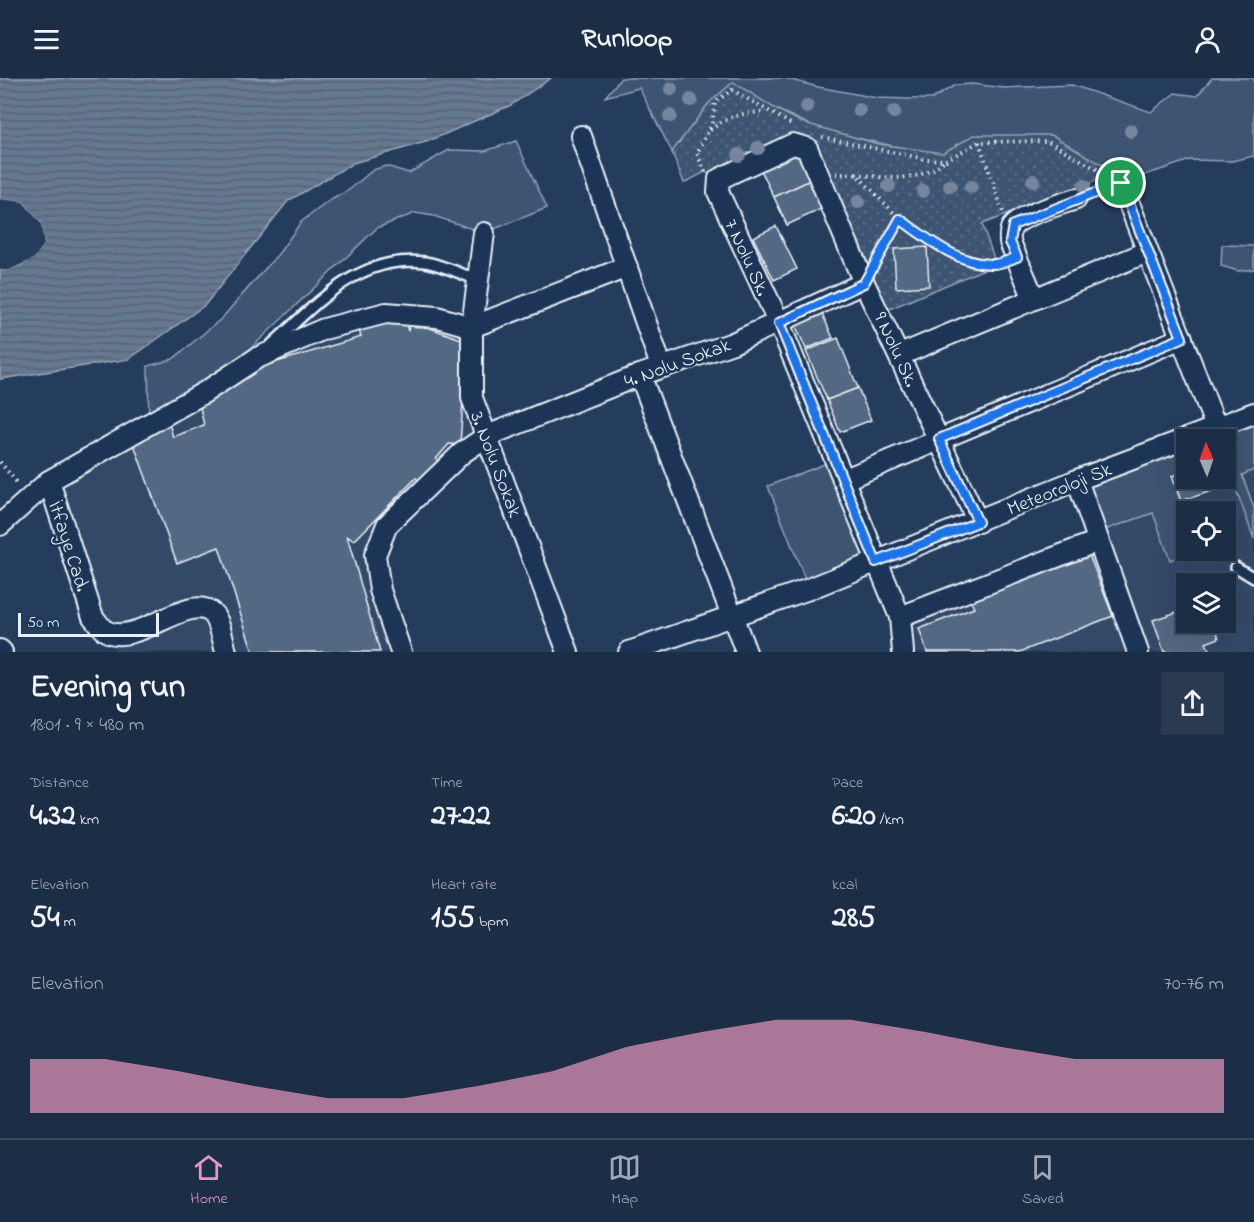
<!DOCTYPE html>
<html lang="en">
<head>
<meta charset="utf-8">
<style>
	:root { --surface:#1c2e46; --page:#293a51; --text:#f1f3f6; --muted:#a0a8b3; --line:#3a4a5f; --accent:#e797bd }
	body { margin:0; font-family:"Indie Flower",sans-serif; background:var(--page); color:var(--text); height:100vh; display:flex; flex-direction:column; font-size:22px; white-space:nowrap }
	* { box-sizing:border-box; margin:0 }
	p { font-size:20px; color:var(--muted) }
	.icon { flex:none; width:33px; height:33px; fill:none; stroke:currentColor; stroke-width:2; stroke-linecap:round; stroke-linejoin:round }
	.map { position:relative; height:574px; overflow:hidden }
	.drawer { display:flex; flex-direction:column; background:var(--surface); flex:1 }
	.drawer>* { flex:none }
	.needle { width:39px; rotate:358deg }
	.controls { position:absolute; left:1176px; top:351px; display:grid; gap:12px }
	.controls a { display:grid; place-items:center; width:60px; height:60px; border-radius:0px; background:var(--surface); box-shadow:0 6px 24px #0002,0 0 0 2px var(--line); font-size:30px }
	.scale { position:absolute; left:18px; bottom:15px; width:141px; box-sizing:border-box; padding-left:6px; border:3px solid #e8f1f8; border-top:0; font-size:16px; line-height:21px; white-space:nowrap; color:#e8f1f8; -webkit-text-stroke:4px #1d3557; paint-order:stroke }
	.pin { position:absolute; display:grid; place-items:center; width:51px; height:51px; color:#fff; margin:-26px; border:3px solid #fff; border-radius:50%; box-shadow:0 2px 6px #0007 }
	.round { display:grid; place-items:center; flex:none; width:63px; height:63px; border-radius:0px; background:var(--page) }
	.summary { display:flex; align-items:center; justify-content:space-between; height:102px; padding:0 30px }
	h1 { font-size:33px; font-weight:800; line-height:45px }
	.metrics { display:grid; grid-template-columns:repeat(3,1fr); gap:9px; height:102px; padding:6px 30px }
	.metrics div { display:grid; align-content:center }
	.metrics b { font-size:30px; font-weight:800 }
	.metrics small { font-size:16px; font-weight:400 }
	.metrics p { font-size:16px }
	.chart { height:168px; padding:12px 30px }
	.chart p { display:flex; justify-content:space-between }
	.chart svg { width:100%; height:108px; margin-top:6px; fill:var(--accent); opacity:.7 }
	header { display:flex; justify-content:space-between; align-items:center; height:78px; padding:0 30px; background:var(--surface); font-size:27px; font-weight:800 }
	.tab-bar { display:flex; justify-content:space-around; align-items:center; height:84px; border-top:2px solid var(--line); background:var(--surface); font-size:16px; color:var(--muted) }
	.tab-bar a { display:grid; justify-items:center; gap:3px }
	.tab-bar .active { color:var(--accent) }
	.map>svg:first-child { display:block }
	.built { fill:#334a68; fill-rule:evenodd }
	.grass { fill:#3e5472; stroke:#93a2b5; stroke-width:1.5 }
	.park { fill:url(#park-dots); stroke:#93a2b5; stroke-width:1.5 }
	.water { fill:url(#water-rules); stroke:#99a8ba; stroke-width:1.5 }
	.pier { fill:#253d5d }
	.building { fill:#536782; stroke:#e8f1f8; stroke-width:1.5 }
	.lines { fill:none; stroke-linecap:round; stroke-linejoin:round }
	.lane-casing { stroke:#e8f1f8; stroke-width:14 }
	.street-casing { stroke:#e8f1f8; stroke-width:24 }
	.path { stroke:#e8f1f8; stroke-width:4; stroke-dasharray:1.5 4.5; stroke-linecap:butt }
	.lane { stroke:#1d3557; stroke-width:9 }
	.street { stroke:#1d3557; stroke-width:20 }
	.tree { fill:#74869c }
	.route-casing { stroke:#fff; stroke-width:12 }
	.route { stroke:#1a73e8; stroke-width:8 }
	.labels { text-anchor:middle; stroke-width:5; stroke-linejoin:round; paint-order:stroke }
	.street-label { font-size:20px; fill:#e8f1f8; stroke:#1d3557 }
</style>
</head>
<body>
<header><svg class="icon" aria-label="menu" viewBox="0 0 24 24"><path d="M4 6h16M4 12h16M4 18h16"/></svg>Runloop<svg class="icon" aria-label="person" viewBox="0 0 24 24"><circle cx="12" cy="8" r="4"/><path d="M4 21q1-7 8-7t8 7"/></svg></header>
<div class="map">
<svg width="1254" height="574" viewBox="0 0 1254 574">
	<defs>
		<pattern id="park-dots" width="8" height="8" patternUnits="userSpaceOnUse" patternTransform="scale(1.5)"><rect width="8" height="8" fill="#3e5472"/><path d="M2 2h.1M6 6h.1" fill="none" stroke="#5a6d87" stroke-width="1.8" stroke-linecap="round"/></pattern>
		<pattern id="water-rules" width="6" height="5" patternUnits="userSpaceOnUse" patternTransform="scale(1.5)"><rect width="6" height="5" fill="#657890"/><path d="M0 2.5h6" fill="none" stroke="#576270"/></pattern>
	</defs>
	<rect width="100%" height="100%" fill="#253d5d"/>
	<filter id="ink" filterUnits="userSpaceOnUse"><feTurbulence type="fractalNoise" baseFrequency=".0167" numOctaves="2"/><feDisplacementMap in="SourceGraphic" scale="12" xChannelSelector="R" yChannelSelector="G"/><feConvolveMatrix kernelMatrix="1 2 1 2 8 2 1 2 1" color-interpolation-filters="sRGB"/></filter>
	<g filter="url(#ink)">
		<g class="built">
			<path d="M 386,235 L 472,249 L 487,358 L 425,409 L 375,477 L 401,574 L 115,574 L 110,554 L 49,403 L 257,280 Z"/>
			<path d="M 1254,335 L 1254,574 L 903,574 L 900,539 L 1098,463 L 1077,402 ZM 1186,362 L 1226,362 L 1226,400 L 1186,400 ZM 1186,434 L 1226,434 L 1226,472 L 1186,472 ZM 1186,506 L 1226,506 L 1226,544 L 1186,544 Z"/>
		</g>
		<g class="grass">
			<path d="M 621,0 L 784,0 L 818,9 L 877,20 L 909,21 L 932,21 L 955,7 L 972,6 L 1005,10 L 1072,7 L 1151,34 L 1175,15 L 1197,18 L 1212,0 L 1254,0 L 1254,78 L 1232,83 L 1190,82 L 1121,105 L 1116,95 L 974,58 L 943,75 L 925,75 L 821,52 L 774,30 L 709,25 L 672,74 L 639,10 L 605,19 Z"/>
			<path d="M 516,63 L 547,130 L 484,155 L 434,138 L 415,135 L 377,150 L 205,314 L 149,346 L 148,288 L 173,281 L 222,240 L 279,175 L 301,144 L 329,123 L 349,112 L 373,92 L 386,88 L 409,95 L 449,72 L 485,73 Z"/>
			<path d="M 1222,167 L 1254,168 L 1254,191 L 1238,193 L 1221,188 Z"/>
			<path d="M 1254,335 L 1254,392 L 1242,397 L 1254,430 L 1254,461 L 1234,406 L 1227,408 L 1224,401 L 1226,362 L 1186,362 L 1186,393 L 1172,399 L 1186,438 L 1186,472 L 1196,473 L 1170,482 L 1153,435 L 1096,455 L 1077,402 Z"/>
			<path d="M 835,382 L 876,484 L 809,511 L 768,408 Z"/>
		</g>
		<path class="park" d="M 733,4 L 774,30 L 801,44 L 878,66 L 943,75 L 974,57 L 1052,57 L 1116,95 L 982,146 L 996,186 L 880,235 L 800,66 L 719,101 L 705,94 L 684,105 L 672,74 L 709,25 Z"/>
		<path class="water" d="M 0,0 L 551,0 L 511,27 L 429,63 L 353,85 L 288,123 L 205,227 L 129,281 L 0,301 L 0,192 C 19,192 33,181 44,167 L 41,146 L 23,124 L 0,121 Z"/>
		<path class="pier" d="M 0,121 L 23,124 L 41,146 L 44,167 L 33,181 L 9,192 L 0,192 L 0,189 L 8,189 L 31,179 L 41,166 L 38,148 L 21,127 L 0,124 Z"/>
		<g class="building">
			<path d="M 802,72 L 815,100 L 774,119 L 761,92 Z"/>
			<path d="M 815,100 L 828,128 L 787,147 L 774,119 Z"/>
			<path d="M 776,148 L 797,191 L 774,202 L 753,159 Z"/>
			<path d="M 927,169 L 929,208 L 896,210 L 894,171 Z"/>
			<path d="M 820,231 L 833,260 L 806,271 L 793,242 Z"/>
			<path d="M 404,240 L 408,253 L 410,243 L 467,263 L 460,367 L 449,366 L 436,381 L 442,388 L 422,404 L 416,400 L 354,463 L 347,458 L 380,574 L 253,574 L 219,469 L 177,485 L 133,364 L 168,342 L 173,359 L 204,347 L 199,325 L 257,290 L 361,259 L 359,252 Z"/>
			<path d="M 838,260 L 858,310 L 827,322 L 806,273 Z"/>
			<path d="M 858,310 L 871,342 L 840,354 L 827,322 Z"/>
			<path d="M 1186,393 L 1186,400 L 1224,400 L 1227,408 L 1181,423 L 1172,398 Z"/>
			<path d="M 1089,477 L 1113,538 L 1020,574 L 927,574 L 919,551 L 974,530 L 970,522 Z"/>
			<path d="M 1186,531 L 1186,544 L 1214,544 L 1219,560 L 1206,565 L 1210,574 L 1164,574 L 1153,542 Z"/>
		</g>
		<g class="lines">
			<defs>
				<g id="lane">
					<path d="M 272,266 C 317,226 358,176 425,184 C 443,187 461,196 478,202"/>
					<path d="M 1236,489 L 1254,500"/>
				</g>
				<g id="street">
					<path d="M 581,58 L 661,288"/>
					<path d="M 1121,105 L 1216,349"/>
					<path d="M 484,155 L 472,249 L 472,320 L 568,574"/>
					<path d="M 1034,221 L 1010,164 C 1010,159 1009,154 1012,149 C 1021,137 1061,126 1076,121"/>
					<path d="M 900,277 L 1147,174"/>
					<path d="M 640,297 L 746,574"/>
					<path d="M 843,402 L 1182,260"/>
					<path d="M 1077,402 L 1138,574"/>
					<path d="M 49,403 L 93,539 C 97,543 101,551 106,553 C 135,570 189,514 212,535 C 220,542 223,563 226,574"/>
					<path d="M 0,447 L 49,403 L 205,314 L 257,280 L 324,251 L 386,235 L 437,239 L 472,249 L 627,189"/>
					<path d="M 900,539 L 1098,463"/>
					<path d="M 0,572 L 2,574"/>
					<path d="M 401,574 L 380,512 L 375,477 L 387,447 L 462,375 L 487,358 L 640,297 L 733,265 L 864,205"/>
					<path d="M 629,574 L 809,511 L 1077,402 L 1254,335"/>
					<path d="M 903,574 L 900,539 L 779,245 L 718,114 L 719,101 L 793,66 L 807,70 L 864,205 L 978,444"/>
				</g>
			</defs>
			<use href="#lane" class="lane-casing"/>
			<use href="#street" class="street-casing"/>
			<g class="path">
				<path d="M 710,52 C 728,39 744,33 766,35"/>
				<path d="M 822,59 L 925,81 L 946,82 L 979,64 L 1048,63 L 1107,97"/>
				<path d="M 979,64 L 1003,134"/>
				<path d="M 705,94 L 697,75 L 712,46 L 715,24 L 732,12 L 793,47"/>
				<path d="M 836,96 L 856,96 L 900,141"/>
				<path d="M 856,96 C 888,100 920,106 945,82"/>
				<path d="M 1090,115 L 1106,110"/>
				<path d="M 875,186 L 900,141 C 924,159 968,193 999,185"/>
				<path d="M 0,384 L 19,407"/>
			</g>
			<use href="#lane" class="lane"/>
			<use href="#street" class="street"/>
		</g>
		<g class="tree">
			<circle cx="671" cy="11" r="7"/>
			<circle cx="691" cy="22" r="7"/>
			<circle cx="807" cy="29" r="7"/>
			<circle cx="859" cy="32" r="7"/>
			<circle cx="894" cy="34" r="7"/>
			<circle cx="670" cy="38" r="7"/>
			<circle cx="1131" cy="53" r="7"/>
			<circle cx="758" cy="70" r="7"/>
			<circle cx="739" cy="77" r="7"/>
			<circle cx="1033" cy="103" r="7"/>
			<circle cx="889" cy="108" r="7"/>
			<circle cx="950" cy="108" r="7"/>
			<circle cx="1084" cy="108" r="7"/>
			<circle cx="971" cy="109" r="7"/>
			<circle cx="923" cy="113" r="7"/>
			<circle cx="858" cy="124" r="7"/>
		</g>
	</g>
	<g class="lines" filter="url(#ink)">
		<defs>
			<path id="route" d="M 1121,105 L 1182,260 L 939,361 L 978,444 L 876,484 L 779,245 L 864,205 L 900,141 C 926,160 961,188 994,186 C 1001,186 1009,182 1017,179 L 1010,164 L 1013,147 Z"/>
		</defs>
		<use href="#route" class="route-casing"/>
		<use href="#route" class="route"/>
	</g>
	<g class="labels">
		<g class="street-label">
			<text transform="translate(748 179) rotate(65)" y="7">7 Nolu Sk.</text>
			<text transform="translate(897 271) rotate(65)" y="7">9 Nolu Sk.</text>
			<text transform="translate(677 284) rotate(-20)" y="7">4. Nolu Sokak</text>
			<text transform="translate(497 386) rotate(69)" y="7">3. Nolu Sokak</text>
			<text transform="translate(1059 410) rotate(-22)" y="7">Meteoroloji Sk</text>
			<text transform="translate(70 468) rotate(72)" y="7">İtfaye Cad.</text>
		</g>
	</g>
</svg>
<div class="controls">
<a><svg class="needle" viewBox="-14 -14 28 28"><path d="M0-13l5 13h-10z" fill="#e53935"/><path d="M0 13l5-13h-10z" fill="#a0a8b3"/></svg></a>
<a><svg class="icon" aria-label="locate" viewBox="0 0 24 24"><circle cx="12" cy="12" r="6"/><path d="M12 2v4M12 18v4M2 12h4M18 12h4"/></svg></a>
<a><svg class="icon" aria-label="layers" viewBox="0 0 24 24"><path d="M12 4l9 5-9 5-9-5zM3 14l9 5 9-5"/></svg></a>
</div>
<div class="scale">50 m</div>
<div class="pin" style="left:1121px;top:105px;background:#1e9e55"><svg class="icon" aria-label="arrive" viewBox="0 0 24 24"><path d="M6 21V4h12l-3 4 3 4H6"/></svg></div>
</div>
<section class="drawer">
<div class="summary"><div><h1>Evening run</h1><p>18:01 · 9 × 480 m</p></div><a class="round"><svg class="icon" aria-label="share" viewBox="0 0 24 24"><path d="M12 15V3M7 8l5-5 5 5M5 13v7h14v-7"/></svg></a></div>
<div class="metrics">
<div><p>Distance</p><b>4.32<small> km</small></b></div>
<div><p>Time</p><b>27:22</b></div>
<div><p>Pace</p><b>6:20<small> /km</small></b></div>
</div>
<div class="metrics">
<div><p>Elevation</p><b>54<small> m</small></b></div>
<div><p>Heart rate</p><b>155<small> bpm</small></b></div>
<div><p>kcal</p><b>285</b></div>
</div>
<div class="chart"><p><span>Elevation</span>70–76 m</p>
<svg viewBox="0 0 160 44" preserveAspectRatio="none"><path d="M0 44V22L10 22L20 27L30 33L40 38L50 38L60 33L70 27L80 17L90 11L100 6L110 6L120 11L130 17L140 22L150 22L160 22V44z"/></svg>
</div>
</section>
<nav class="tab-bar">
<a class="active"><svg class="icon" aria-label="home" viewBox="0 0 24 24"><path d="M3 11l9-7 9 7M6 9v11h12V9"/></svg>Home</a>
<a><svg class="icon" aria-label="map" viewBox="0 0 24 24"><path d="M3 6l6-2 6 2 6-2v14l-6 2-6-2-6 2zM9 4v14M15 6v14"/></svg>Map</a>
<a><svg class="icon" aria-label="saved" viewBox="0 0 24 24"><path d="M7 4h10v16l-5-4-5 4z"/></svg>Saved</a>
</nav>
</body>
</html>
